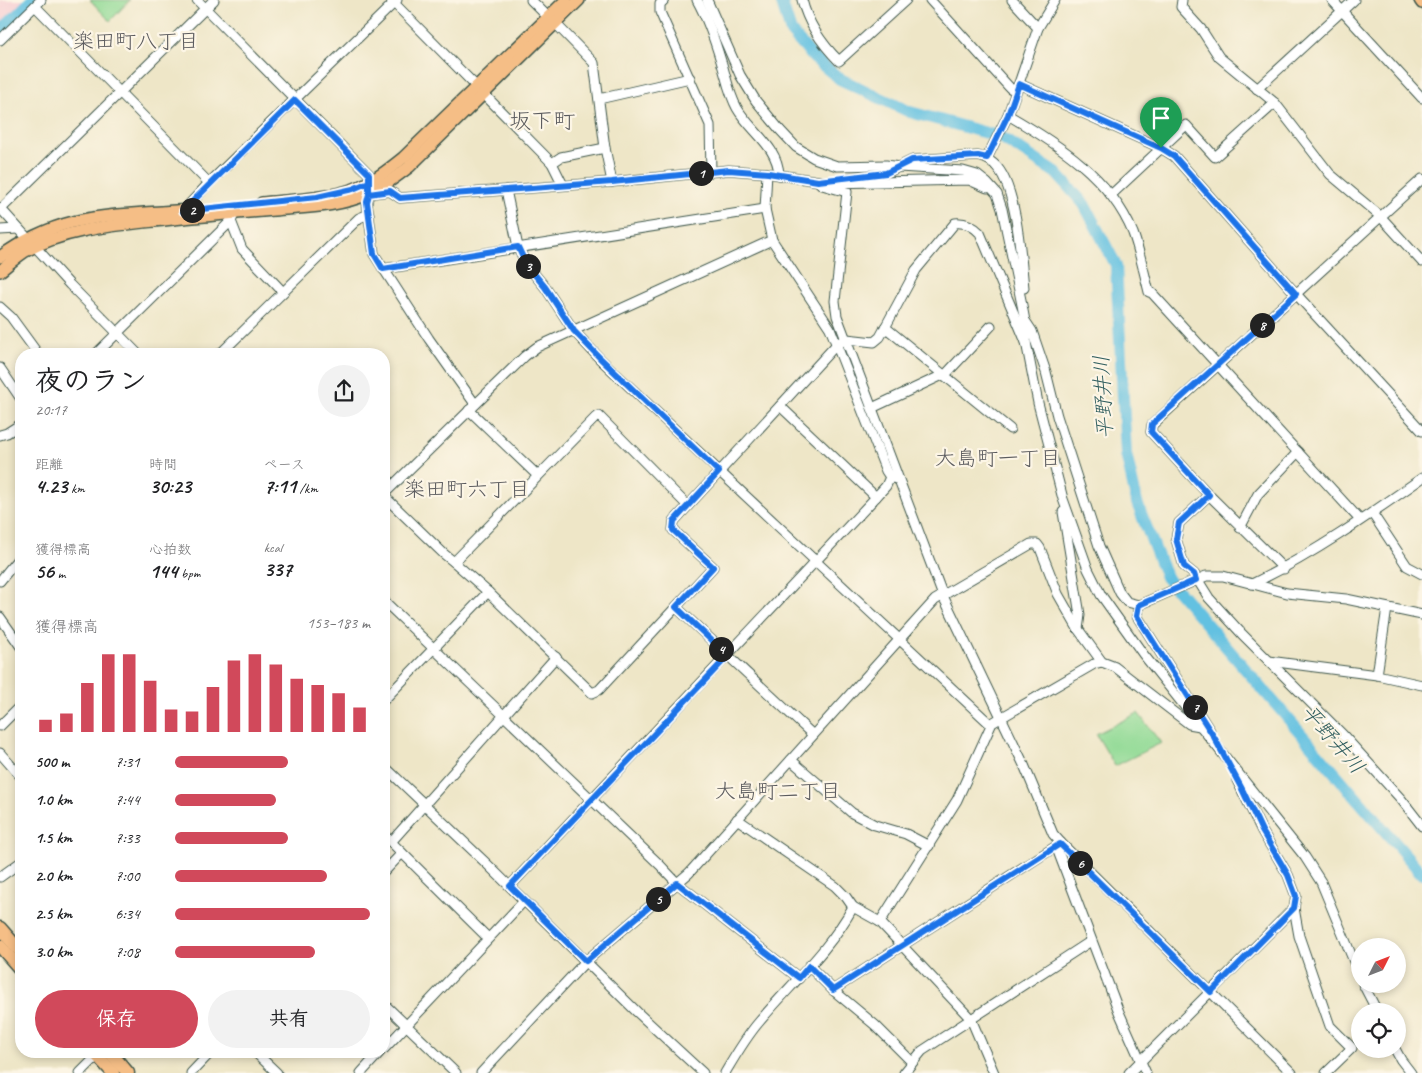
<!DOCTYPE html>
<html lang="ja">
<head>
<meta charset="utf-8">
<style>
	:root { --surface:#fff; --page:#f2f2f2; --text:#202124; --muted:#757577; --accent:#d1495b }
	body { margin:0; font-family:Caveat,"Klee One",sans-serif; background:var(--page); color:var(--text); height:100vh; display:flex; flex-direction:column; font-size:19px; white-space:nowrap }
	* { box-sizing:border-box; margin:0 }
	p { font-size:16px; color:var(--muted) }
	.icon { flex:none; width:28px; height:28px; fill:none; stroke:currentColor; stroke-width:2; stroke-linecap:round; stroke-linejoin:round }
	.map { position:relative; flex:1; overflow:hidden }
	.panel { position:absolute; left:15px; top:348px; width:375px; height:710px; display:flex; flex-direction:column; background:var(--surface); border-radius:20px; box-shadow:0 2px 8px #0003 }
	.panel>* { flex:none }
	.needle { width:32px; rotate:48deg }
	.fabs { position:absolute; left:1351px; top:938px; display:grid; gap:10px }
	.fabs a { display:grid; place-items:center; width:55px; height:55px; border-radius:50%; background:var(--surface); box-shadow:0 2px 8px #0003; font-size:25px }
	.pin { position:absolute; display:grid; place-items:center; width:42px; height:42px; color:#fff; margin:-51px -21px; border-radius:50% 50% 50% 0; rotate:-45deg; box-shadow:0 0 5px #0007 }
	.pin .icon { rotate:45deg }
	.km { position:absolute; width:25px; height:25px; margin:-12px; border-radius:50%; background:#222; color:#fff; font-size:14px; line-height:25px; text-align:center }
	.round { display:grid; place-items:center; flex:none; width:52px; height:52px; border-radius:26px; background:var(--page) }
	.summary { display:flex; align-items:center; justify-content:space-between; height:85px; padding:0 20px }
	h1 { font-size:28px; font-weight:700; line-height:38px }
	.stats { display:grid; grid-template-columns:repeat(3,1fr); gap:8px; height:85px; padding:5px 20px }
	.stats div { display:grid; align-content:center }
	.stats b { font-size:21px; font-weight:700 }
	.stats small { font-size:14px; font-weight:400 }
	.stats p { font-size:14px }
	.chart { height:140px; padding:10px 20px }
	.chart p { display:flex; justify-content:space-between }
	.chart svg { width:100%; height:90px; margin-top:5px; stroke:var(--accent); stroke-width:6 }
	.primary-button { display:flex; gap:10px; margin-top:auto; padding:10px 20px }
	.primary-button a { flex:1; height:58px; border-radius:30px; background:var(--accent); color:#fff; font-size:20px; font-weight:700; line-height:58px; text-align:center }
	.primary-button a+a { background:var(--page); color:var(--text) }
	ul { padding:0 20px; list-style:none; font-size:16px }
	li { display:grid; grid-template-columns:80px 60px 1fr; align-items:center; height:38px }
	li i { height:12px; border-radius:6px; background:var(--accent) }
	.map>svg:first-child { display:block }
	.built { fill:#f7cfd4 }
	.green { fill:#91da95; stroke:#588c64 }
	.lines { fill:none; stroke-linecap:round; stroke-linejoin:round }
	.river { stroke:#63c1e1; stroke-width:12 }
	.minor-casing { stroke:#3e564a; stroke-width:11 }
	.major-casing { stroke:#3e564a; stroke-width:14 }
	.highway-casing { stroke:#3e564a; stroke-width:15 }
	.minor { stroke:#fff; stroke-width:9 }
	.major { stroke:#f5be86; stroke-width:11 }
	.highway { stroke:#f5be86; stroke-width:12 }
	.route-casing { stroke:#fff; stroke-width:10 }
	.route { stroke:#1a73e8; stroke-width:6 }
	.labels { text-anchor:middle; stroke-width:4.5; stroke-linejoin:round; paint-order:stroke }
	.neighbourhood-label { font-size:21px; fill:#5c5c5f; stroke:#fcf5e5 }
	.water-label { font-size:21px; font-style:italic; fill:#305e5f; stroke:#fcf5e5 }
	.quarter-label { font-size:22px; fill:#5c5c5f; stroke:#fcf5e5 }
</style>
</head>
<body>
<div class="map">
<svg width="1422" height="1073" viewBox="0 0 1422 1073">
	<rect width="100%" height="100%" fill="#fcf5e5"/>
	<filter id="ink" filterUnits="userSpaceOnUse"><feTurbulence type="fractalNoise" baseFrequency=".02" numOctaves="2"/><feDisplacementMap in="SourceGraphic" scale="10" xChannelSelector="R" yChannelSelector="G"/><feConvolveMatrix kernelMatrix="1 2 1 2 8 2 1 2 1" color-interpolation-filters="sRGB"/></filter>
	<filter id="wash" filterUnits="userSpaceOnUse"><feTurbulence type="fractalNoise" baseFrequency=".0096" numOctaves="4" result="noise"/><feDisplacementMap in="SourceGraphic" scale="20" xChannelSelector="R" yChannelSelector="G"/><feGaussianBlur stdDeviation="1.12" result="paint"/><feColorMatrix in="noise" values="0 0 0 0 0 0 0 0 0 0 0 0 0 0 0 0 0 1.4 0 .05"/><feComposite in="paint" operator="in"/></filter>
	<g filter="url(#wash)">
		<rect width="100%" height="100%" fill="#eee6c7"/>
		<path class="built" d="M 0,0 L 27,0 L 0,26 Z"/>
		<g class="green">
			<path d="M 90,0 L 130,0 L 110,21 Z"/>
			<path d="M 1138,713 L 1161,743 L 1115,766 L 1096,734 Z"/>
		</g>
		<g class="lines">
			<g class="river">
				<path d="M 781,0 L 791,32 L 814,58 L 840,79 L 910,112 L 1001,137 L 1056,173 L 1084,204 L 1116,265 L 1126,454 L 1137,503 L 1166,577 L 1422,874"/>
				<path d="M 0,32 L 32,0"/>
			</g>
		</g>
	</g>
	<g filter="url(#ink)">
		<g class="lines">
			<defs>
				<g id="minor">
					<path d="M 197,0 L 369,174 L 369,194 L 367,202 L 374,254 L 429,339 L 475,404"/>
					<path d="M 391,0 L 552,163 L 563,185"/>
					<path d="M 531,0 L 548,17"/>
					<path d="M 664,0 L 660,4 L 660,12 L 710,125 L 711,172"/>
					<path d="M 697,0 C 707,18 715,41 721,61 C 726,76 729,94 737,108 C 750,131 778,146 779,175"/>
					<path d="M 707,0 L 740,75 L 756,101 L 780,130 L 796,147 L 814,158 L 837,166 L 886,165 L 899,167 L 963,171 L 977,175 L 987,183 L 997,194 L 1002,209 L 1021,300 L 1025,321 L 1026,342 L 1038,403 L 1063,499 L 1088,569 L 1101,595 L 1143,654 L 1305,857 L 1321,882 L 1360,976"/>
					<path d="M 802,0 C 808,24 822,44 839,61 L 906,0"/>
					<path d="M 930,0 L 1010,88 L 1016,91"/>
					<path d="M 1012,0 L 1038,28"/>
					<path d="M 1182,0 L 1181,7 L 1201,29 L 1219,57 L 1275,103 L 1330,174 L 1380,216 L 1422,262"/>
					<path d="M 1332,0 L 1422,98"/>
					<path d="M 35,6 L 209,183"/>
					<path d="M 555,23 L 594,63 L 605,148 L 612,182"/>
					<path d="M 0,40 L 41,0"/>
					<path d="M 1019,84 L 1161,148 L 1174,156 L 1296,294 L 1422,431"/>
					<path d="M 1257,89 L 1354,0"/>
					<path d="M 599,99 L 690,78"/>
					<path d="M 1008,115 C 1058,144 1110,177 1133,233 C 1140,252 1144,273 1149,292 L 1152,293 L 1360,520"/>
					<path d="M 987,158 L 1008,115 L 1038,28 L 1055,0"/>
					<path d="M 552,163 L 561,157 L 605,148"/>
					<path d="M 767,173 L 765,209 L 772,240 L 830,328 L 886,471 L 890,477 L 896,479"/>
					<path d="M 850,178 L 886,173 L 913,160 L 978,156 C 986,158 992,161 997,167 C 1017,190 1021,258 1024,288"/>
					<path d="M 818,181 L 822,185 L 847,192 L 835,301 L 837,316 L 943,596 L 1024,765 L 1053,834 L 1061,843 L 1292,1073"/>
					<path d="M 506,190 L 518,247 L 526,264 L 545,287 L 574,331 L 600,359 L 719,471 L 988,722 L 992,723"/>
					<path d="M 374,193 L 390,191 L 400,198 L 612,182 L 729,170 L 767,173 L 831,183 L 969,180 L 987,188"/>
					<path d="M 1111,195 L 1186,125 L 1215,157 L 1275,103"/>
					<path d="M 0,208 L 70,285 L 138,354"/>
					<path d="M 1,209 L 214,0"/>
					<path d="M 183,211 L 209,183 L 397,0"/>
					<path d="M 233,217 L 231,221 L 242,249 L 283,292"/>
					<path d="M 0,230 L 18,229"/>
					<path d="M 383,269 L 765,209"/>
					<path d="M 0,307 L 11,317 L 38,354"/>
					<path d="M 1026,322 L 1032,331 L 1046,372 L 1057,416 L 1099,546 L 1120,593 L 1127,602 L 1139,605 L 1206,576 L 1223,576 L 1287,593 L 1346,599 L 1422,615"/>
					<path d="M 885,327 L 1010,429"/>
					<path d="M 96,354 L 231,221"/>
					<path d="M 220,354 L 359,218 L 369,214"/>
					<path d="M 0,368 L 21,399"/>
					<path d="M 780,406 L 876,497"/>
					<path d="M 872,408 L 947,373 L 991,326"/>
					<path d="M 469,410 L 537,475"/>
					<path d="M 0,435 L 7,433 L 21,424"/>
					<path d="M 384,494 L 525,356 L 537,347 L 772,240"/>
					<path d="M 1209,495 L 1179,523 L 1176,539 L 1184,566 L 1194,574 L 1209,598 L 1242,634 L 1343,735 L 1401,799 L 1422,826"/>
					<path d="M 384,496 L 444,554 L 454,562"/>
					<path d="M 688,506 L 599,416 L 596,417 L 454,562 L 488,592 L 592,693 L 599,690 L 713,567 L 673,530 L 674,521 L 837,344 L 847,339 L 874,342 L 880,337 L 916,270 L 955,223 C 966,222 973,226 980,233 L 1026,342"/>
					<path d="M 1063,512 L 1080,615 L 1078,629 L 1102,662 L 1115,667 L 1189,724 L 1200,726"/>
					<path d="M 1372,513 L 1407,566 L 1422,574"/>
					<path d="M 1240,528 L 1258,494 L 1298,452"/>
					<path d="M 1284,569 L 1209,495 L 1151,432 L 1152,425 L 1422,179"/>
					<path d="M 0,581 L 21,555"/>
					<path d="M 1252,584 C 1312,555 1368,516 1422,478"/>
					<path d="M 384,601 L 660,865 L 677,883 L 799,978"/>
					<path d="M 1139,605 L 1137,616 L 1210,731"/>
					<path d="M 676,607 L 813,735"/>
					<path d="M 0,617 L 21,647"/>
					<path d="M 1269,661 L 1377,675 L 1422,685"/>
					<path d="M 1377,675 L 1387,608"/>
					<path d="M 384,700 L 488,592"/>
					<path d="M 0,726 L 21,705"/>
					<path d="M 0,753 L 21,777"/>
					<path d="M 791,760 L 852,813 L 875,825 L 906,834 L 929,846"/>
					<path d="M 384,766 L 487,864 L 637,1012 L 703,1073"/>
					<path d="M 1237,780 L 1262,831 L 1288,875 L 1296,896 L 1294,908 L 1299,936 L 1330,1026 L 1352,1048 L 1326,1073"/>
					<path d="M 737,819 L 835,886 L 846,897 L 853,907 L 880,922 L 971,1019 L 994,1073"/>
					<path d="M 384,835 L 488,938"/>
					<path d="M 391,842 L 556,657"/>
					<path d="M 1056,846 L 1119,1012 L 1146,1073"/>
					<path d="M 384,872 L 402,853"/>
					<path d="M 0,877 L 21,862"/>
					<path d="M 510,886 L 876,497 L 886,486 L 890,477"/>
					<path d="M 880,922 L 957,800 L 992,723 L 1094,664 L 1102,662"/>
					<path d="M 809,966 L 833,990 L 875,1025 L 912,1062"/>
					<path d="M 1363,984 L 1377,1011"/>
					<path d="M 833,990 L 1061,843"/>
					<path d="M 384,1004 L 456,1073"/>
					<path d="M 384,1049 L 524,901"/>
					<path d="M 1395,1049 L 1401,1060 L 1411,1073"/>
					<path d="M 254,1051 L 277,1073"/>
					<path d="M 80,1073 L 97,1056"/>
					<path d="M 191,1073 L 212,1051"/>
					<path d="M 361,1073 L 381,1051"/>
					<path d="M 481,1073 L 586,961 L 689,873 L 935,600 L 1031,544 L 1037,544 L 1040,548 L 1058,594 L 1078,629"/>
					<path d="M 725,1073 C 735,1056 746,1037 759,1022 C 790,985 829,951 853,907"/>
					<path d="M 904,1073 L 922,1051 L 1091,941"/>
					<path d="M 1129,1073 L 1294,908"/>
				</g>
				<g id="major">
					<path d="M 1420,0 L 1422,3"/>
					<path d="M 262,203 C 293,200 325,199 354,189 C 373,182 388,170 403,158 L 566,0"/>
					<path d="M 0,257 C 20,242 48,228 73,222 C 111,213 153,213 192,210"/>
					<path d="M 0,271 C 8,265 16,257 24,252 C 67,228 117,225 164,220 C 201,216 238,213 274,210 C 306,207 338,207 368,194 C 383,187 396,177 409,167 L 579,0"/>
				</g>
				<g id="highway">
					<path d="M 0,928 L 21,952"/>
					<path d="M 0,946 L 21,970"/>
					<path d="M 93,1051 L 113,1073"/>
					<path d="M 109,1051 L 128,1073"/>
				</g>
			</defs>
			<use href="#minor" class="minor-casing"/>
			<use href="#major" class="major-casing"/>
			<use href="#highway" class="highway-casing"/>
			<use href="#minor" class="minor"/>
			<use href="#major" class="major"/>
			<use href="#highway" class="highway"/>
		</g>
	</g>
	<g class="lines" filter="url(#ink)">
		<defs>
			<path id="route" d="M 1161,148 L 1019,84 L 1008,115 L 987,158 L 978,156 L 912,160 L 886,173 L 818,181 L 768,173 L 729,170 L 612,182 L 400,198 L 390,191 L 369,194 L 369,182 L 353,189 L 317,197 L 183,211 L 295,100 L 369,174 L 369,194 L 367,202 L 374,254 L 383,269 L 518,247 L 526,264 L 545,287 L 574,331 L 600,358 L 719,472 L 674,521 L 673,530 L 713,567 L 676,607 L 728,656 L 510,886 L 586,961 L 677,883 L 799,978 L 809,966 L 833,990 L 1060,844 L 1211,992 L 1294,908 L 1296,896 L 1288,875 L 1262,831 L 1242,789 L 1214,737 L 1137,616 L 1139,605 L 1196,580 L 1194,574 L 1184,566 L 1176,539 L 1179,523 L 1209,495 L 1151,432 L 1152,424 L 1296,294 L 1174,156 L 1161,148"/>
		</defs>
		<use href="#route" class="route-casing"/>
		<use href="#route" class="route"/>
	</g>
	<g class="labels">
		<g class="neighbourhood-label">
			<text x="136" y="48">楽田町八丁目</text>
			<text x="998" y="465">大島町一丁目</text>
			<text x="467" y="496">楽田町六丁目</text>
			<text x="778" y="798">大島町二丁目</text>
		</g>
		<g class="water-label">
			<text transform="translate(1103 397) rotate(-93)" y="7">平野井川</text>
			<text transform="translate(1333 739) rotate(49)" y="7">平野井川</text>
		</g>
		<g class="quarter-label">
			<text x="542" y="128">坂下町</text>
		</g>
	</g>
</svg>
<div class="fabs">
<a><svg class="needle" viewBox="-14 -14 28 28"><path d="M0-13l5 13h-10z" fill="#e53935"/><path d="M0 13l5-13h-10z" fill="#757577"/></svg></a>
<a><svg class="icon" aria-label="locate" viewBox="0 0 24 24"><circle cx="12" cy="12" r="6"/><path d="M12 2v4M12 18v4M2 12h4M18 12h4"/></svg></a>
</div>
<div class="pin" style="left:1161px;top:148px;background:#1e9e55"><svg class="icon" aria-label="arrive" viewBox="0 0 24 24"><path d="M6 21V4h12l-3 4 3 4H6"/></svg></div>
<b class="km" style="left:701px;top:173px">1</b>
<b class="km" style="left:192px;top:210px">2</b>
<b class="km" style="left:528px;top:266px">3</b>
<b class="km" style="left:721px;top:649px">4</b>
<b class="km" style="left:658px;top:899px">5</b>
<b class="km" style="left:1080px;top:863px">6</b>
<b class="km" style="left:1195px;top:707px">7</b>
<b class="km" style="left:1262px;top:325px">8</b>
<section class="panel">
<div class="summary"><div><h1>夜のラン</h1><p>20:17</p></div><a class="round"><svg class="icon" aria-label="share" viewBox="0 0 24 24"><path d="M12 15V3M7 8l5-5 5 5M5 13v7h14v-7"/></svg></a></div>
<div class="stats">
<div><p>距離</p><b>4.23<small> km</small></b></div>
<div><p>時間</p><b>30:23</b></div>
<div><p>ペース</p><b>7:11<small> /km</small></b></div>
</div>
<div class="stats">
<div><p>獲得標高</p><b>56<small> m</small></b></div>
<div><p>心拍数</p><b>144<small> bpm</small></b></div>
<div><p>kcal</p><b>337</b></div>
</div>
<div class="chart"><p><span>獲得標高</span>153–183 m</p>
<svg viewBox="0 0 160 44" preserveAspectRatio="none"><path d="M5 44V38M15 44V35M25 44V20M35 44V6M45 44V6M55 44V19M65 44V33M75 44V34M85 44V22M95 44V9M105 44V6M115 44V11M125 44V18M135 44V21M145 44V25M155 44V32"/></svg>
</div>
<ul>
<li><b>500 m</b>7:31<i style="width:58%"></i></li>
<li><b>1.0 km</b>7:44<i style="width:52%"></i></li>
<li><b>1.5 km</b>7:33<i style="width:58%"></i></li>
<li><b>2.0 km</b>7:00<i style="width:78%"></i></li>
<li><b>2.5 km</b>6:34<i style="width:100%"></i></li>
<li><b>3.0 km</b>7:08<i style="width:72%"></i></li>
</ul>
<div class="primary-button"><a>保存</a><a>共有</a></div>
</section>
</div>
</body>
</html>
